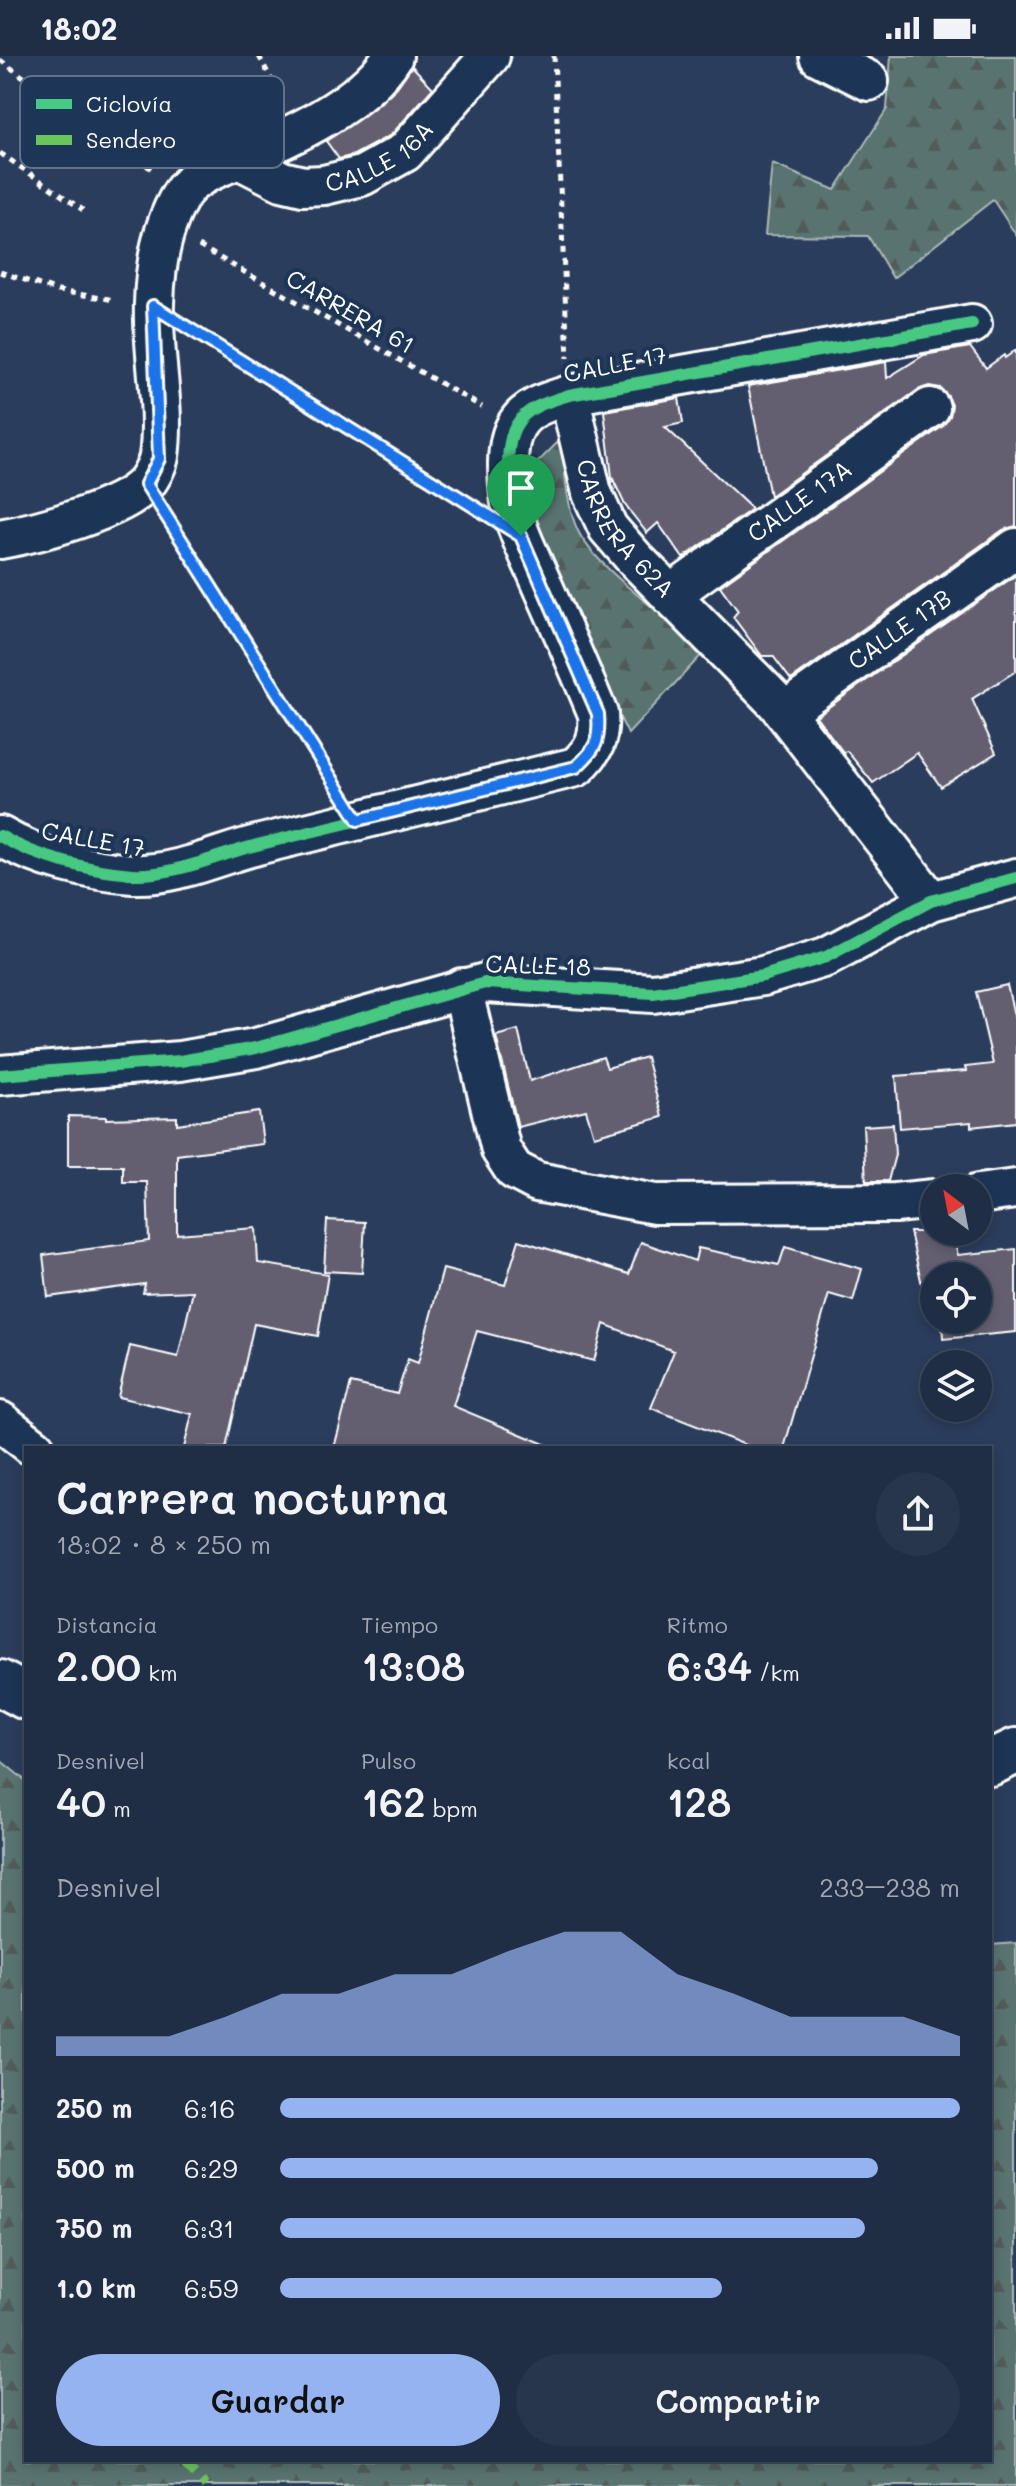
<!DOCTYPE html>
<html lang="es">
<head>
<meta charset="utf-8">
<style>
	:root { --surface:#202e45; --page:#28364c; --text:#f1f3f6; --muted:#a2a8b3; --line:#3d4a5e; --accent:#95b2f1 }
	body { margin:0; font-family:Mali,sans-serif; background:var(--page); color:var(--text); height:100vh; display:flex; flex-direction:column; font-size:30px; white-space:nowrap }
	* { box-sizing:border-box; margin:0 }
	p { font-size:26px; color:var(--muted) }
	.icon { flex:none; width:44px; height:44px; fill:none; stroke:currentColor; stroke-width:2; stroke-linecap:round; stroke-linejoin:round }
	.map { position:relative; flex:1; overflow:hidden }
	.details { position:absolute; left:24px; top:1390px; width:968px; height:1016px; display:flex; flex-direction:column; background:var(--surface); border-radius:0px; box-shadow:0 4px 12px #0003,0 0 0 2px var(--line) }
	.details>* { flex:none }
	.needle { width:52px; rotate:328deg }
	.tools { position:absolute; left:920px; top:1118px; display:grid; gap:16px }
	.tools a { display:grid; place-items:center; width:72px; height:72px; border-radius:50%; background:var(--surface); box-shadow:0 4px 12px #0003,0 0 0 2px var(--line); font-size:40px }
	.pin { position:absolute; display:grid; place-items:center; width:68px; height:68px; color:#fff; margin:-82px -34px; border-radius:50% 50% 50% 0; rotate:-45deg; box-shadow:0 0 8px #0007 }
	.pin .icon { rotate:45deg }
	.round { display:grid; place-items:center; flex:none; width:84px; height:84px; border-radius:42px; background:var(--page) }
	.head { display:flex; align-items:center; justify-content:space-between; height:136px; padding:0 32px }
	h1 { font-size:44px; font-weight:600; line-height:60px }
	.stats { display:grid; grid-template-columns:repeat(3,1fr); gap:12px; height:136px; padding:8px 32px }
	.stats div { display:grid; align-content:center }
	.stats b { font-size:40px; font-weight:600 }
	.stats small { font-size:22px; font-weight:400 }
	.stats p { font-size:22px }
	.chart { height:224px; padding:16px 32px }
	.chart p { display:flex; justify-content:space-between }
	.chart svg { width:100%; height:144px; margin-top:8px; fill:var(--accent); opacity:.7 }
	.button { display:flex; gap:16px; margin-top:auto; padding:16px 32px }
	.button a { flex:1; height:92px; border-radius:48px; background:var(--accent); color:#111; font-size:32px; font-weight:600; line-height:92px; text-align:center }
	.button a+a { background:var(--page); color:var(--text) }
	ul { padding:0 32px; list-style:none; font-size:26px }
	li { display:grid; grid-template-columns:128px 96px 1fr; align-items:center; height:60px }
	li i { height:20px; border-radius:10px; background:var(--accent) }
	.status { display:flex; justify-content:space-between; align-items:center; height:56px; padding:0 40px; background:var(--surface); direction:ltr }
	.status svg { height:22px; fill:currentColor }
	.map>svg:first-child { display:block }
	.forest { fill:url(#forest-firs); stroke:#acb9b7; stroke-width:2 }
	.building { fill:#635f70; stroke:#fff; stroke-width:2 }
	.lines { fill:none; stroke-linecap:round; stroke-linejoin:round }
	.minor-casing { stroke:#fff; stroke-width:44 }
	.highway-casing { stroke:#fff; stroke-width:50 }
	.path { stroke:#fff; stroke-width:5; stroke-dasharray:6 6; stroke-linecap:butt }
	.minor { stroke:#1d3557; stroke-width:38 }
	.highway { stroke:#1d3557; stroke-width:44 }
	.quiet { stroke:#6ac65a; stroke-width:10; stroke-dasharray:20 10; stroke-linecap:butt }
	.cycleway-casing { stroke:#1d3557; stroke-width:17 }
	.cycleway { stroke:#46c982; stroke-width:12 }
	.route-casing { stroke:#fff; stroke-width:16 }
	.route { stroke:#1a73e8; stroke-width:10 }
	.labels { text-anchor:middle; stroke-width:8; stroke-linejoin:round; paint-order:stroke }
	.street-label { font-size:24px; fill:#fff; stroke:#1d3557 }
	.key { fill:#1d3557; stroke:#617289; stroke-width:2 }
	.key-label { font-size:22px; fill:#fff }
</style>
</head>
<body>
<div class="status"><b>18:02</b><svg viewBox="0 0 49 12"><path d="M0 12V9h3v3zM5 12V6h3v6zM10 12V3h3v9zM15 12V0h3v12zM26 1h20v11H26zM47 4h2v5h-2z"/></svg></div>
<div class="map">
<svg width="1016" height="2430" viewBox="0 0 1016 2430">
	<defs>
		<pattern id="forest-firs" width="22" height="20" patternUnits="userSpaceOnUse" patternTransform="scale(2)"><rect width="22" height="20" fill="#59736f"/><path d="M5 1l3.5 6h-7zM16 11l3.5 6h-7z" fill="#515c5a"/></pattern>
	</defs>
	<rect width="100%" height="100%" fill="#2b3d5c"/>
	<filter id="ink" filterUnits="userSpaceOnUse"><feTurbulence type="fractalNoise" baseFrequency=".0125" numOctaves="2"/><feDisplacementMap in="SourceGraphic" scale="16" xChannelSelector="R" yChannelSelector="G"/><feConvolveMatrix kernelMatrix="1 2 1 2 8 2 1 2 1" color-interpolation-filters="sRGB"/></filter>
	<g filter="url(#ink)">
		<g class="forest">
			<path d="M 891,0 L 1016,0 L 1016,179 L 993,144 L 893,222 L 868,180 L 765,179 L 772,108 L 835,134 L 887,53 Z"/>
			<path d="M 562,382 C 565,412 565,447 578,475 C 596,512 672,566 706,594 L 628,678 L 578,578 L 524,447 L 527,417 Z"/>
			<path d="M 0,1704 L 26,1725 L 26,2404 L 990,2404 L 990,1889 L 1016,1887 L 1016,2430 L 0,2430 Z"/>
		</g>
		<g class="building">
			<path d="M 412,10 L 433,32 L 391,79 L 354,99 L 339,103 L 326,85 L 378,49 L 397,31 Z"/>
			<path d="M 970,291 L 986,312 L 1004,299 L 1005,302 L 1016,294 L 1016,470 L 1003,474 L 791,624 L 773,600 L 762,600 L 733,561 L 738,555 L 720,530 L 943,370 L 950,360 L 952,349 L 948,340 L 940,332 L 929,330 L 918,334 L 770,440 L 748,330 L 886,306 L 887,322 L 924,299 Z"/>
			<path d="M 679,342 L 683,367 L 665,371 L 752,453 L 683,502 L 658,467 L 647,477 L 625,449 L 612,421 L 604,355 Z"/>
			<path d="M 1016,519 L 1016,615 L 972,643 L 996,697 L 941,731 L 917,697 L 873,727 L 847,695 L 843,696 L 816,660 Z"/>
			<path d="M 1007,929 L 1016,968 L 1016,1066 L 971,1071 L 971,1066 L 900,1072 L 896,1020 L 966,1015 L 965,1011 L 993,1008 L 976,936 Z"/>
			<path d="M 518,974 L 530,1025 L 603,1001 L 607,1012 L 646,1001 L 662,1061 L 594,1080 L 586,1054 L 518,1071 L 496,980 Z"/>
			<path d="M 259,1056 L 263,1088 L 177,1099 L 177,1178 L 256,1172 L 258,1207 L 328,1218 L 318,1280 L 254,1268 L 226,1392 L 184,1392 L 192,1358 L 118,1341 L 130,1290 L 178,1301 L 193,1235 L 143,1237 L 145,1228 L 48,1241 L 43,1199 L 149,1185 L 147,1126 L 123,1126 L 123,1110 L 68,1110 L 68,1060 L 106,1061 L 106,1063 L 177,1061 L 177,1068 Z"/>
			<path d="M 893,1068 L 895,1099 L 888,1125 L 866,1125 L 863,1070 Z"/>
			<path d="M 327,1164 L 365,1166 L 362,1217 L 324,1215 Z"/>
			<path d="M 910,1176 L 952,1176 L 958,1199 L 1016,1193 L 1016,1276 L 943,1283 L 942,1264 L 978,1264 L 978,1220 L 934,1220 L 934,1240 L 925,1242 Z"/>
			<path d="M 519,1184 L 629,1218 L 641,1186 L 695,1205 L 698,1192 L 779,1209 L 785,1191 L 862,1213 L 853,1245 L 829,1238 L 784,1392 L 753,1392 L 651,1352 L 674,1295 L 604,1268 L 594,1305 L 477,1275 L 453,1350 L 554,1392 L 334,1392 L 351,1327 L 397,1338 L 408,1303 L 418,1307 L 443,1213 L 505,1229 Z"/>
		</g>
		<g class="lines">
			<defs>
				<g id="minor">
					<path d="M 819,0 L 869,25"/>
					<path id="s1" d="M 239,103 L 282,125 L 303,130 L 324,129 L 362,120 L 405,96 L 490,0"/>
					<path id="s2" d="M 569,339 L 592,437 L 608,472 L 635,503 L 777,647 L 931,845"/>
					<path d="M 0,483 C 35,477 123,454 146,427 C 151,421 158,407 159,400 C 166,351 152,297 154,248 C 155,211 162,169 182,137 C 194,119 220,111 238,103 C 290,81 362,49 393,0"/>
					<path id="s3" d="M 670,539 L 930,352"/>
					<path id="s4" d="M 784,656 L 1016,492"/>
					<path d="M 0,780 C 37,802 90,815 133,818 C 175,820 217,799 257,789 C 363,763 469,737 576,711 C 594,694 600,683 598,658 C 580,614 561,571 542,528 C 531,502 516,475 511,447 C 508,425 504,388 517,368 C 528,350 551,345 569,339 L 972,268"/>
					<path d="M 462,932 L 501,1094 L 514,1114 L 537,1126 L 655,1148 L 895,1147 L 934,1143"/>
					<path d="M 0,1019 L 180,1005 L 256,992 L 485,927 L 653,937 L 763,920 L 826,901 L 931,845 L 1016,822"/>
					<path d="M 978,1138 L 1016,1133"/>
					<path d="M 0,1365 L 35,1392"/>
				</g>
				<g id="highway">
					<path d="M 0,1627 L 26,1641"/>
					<path d="M 990,1707 L 1016,1695"/>
				</g>
			</defs>
			<use href="#minor" class="minor-casing"/>
			<use href="#highway" class="highway-casing"/>
			<g class="path">
				<path d="M 259,0 L 281,42"/>
				<path d="M 554,0 L 568,302"/>
				<path d="M 0,4 L 153,114"/>
				<path d="M 0,97 L 83,154"/>
				<path d="M 199,190 L 482,351"/>
				<path d="M 0,216 L 58,235 L 115,244"/>
				<path d="M 194,275 L 474,450"/>
				<path d="M 166,459 L 338,731"/>
			</g>
			<use href="#minor" class="minor"/>
			<use href="#highway" class="highway"/>
			<path class="quiet" d="M 181,2404 L 206,2430"/>
			<defs>
				<g id="cycleway">
					<path d="M 0,780 C 37,802 90,815 133,818 C 175,820 217,799 257,789 C 363,763 469,737 576,711 C 594,694 600,683 598,658 C 580,614 561,571 542,528 C 531,502 516,475 511,447 C 508,425 504,388 517,368 C 528,350 551,345 569,339 L 972,268"/>
					<path d="M 0,1019 L 180,1005 L 256,992 L 485,927 L 653,937 L 763,920 L 826,901 L 931,845 L 1016,822"/>
				</g>
			</defs>
			<use href="#cycleway" class="cycleway-casing"/>
			<use href="#cycleway" class="cycleway"/>
		</g>
	</g>
	<g class="lines" filter="url(#ink)">
		<defs>
			<path id="route" d="M 153,250 L 521,480 L 598,658 C 600,686 596,693 576,711 L 358,764 L 146,428 L 159,403 Z"/>
		</defs>
		<use href="#route" class="route-casing"/>
		<use href="#route" class="route"/>
	</g>
	<g class="labels">
		<g class="street-label">
			<text dy="8" stroke="none"><textPath href="#s1" startOffset="154">CALLE 16A</textPath></text>
			<text transform="translate(350 256) rotate(30)" y="8">CARRERA 61</text>
			<text transform="translate(615 309) rotate(-11)" y="8">CALLE 17</text>
			<text dy="8" stroke="none"><textPath href="#s3" startOffset="160">CALLE 17A</textPath></text>
			<text dy="8" stroke="none"><textPath href="#s2" startOffset="148">CARRERA 62A</textPath></text>
			<text dy="8" stroke="none"><textPath href="#s4" startOffset="142">CALLE 17B</textPath></text>
			<text transform="translate(93 784) rotate(10)" y="8">CALLE 17</text>
			<text transform="translate(538 910) rotate(2)" y="8">CALLE 18</text>
		</g>
	</g>
	<rect x="20" y="20" width="264" height="92" rx="12" class="key"/>
	<rect x="36" y="43" width="36" height="10" fill="#46c982"/>
	<rect x="36" y="79" width="36" height="10" fill="#6ac65a"/>
	<g class="key-label">
		<text x="86" y="56">Ciclovía</text>
		<text x="86" y="92">Sendero</text>
	</g>
</svg>
<div class="tools">
<a><svg class="needle" viewBox="-14 -14 28 28"><path d="M0-13l5 13h-10z" fill="#e53935"/><path d="M0 13l5-13h-10z" fill="#a2a8b3"/></svg></a>
<a><svg class="icon" aria-label="locate" viewBox="0 0 24 24"><circle cx="12" cy="12" r="6"/><path d="M12 2v4M12 18v4M2 12h4M18 12h4"/></svg></a>
<a><svg class="icon" aria-label="layers" viewBox="0 0 24 24"><path d="M12 4l9 5-9 5-9-5zM3 14l9 5 9-5"/></svg></a>
</div>
<div class="pin" style="left:521px;top:480px;background:#1e9e55"><svg class="icon" aria-label="arrive" viewBox="0 0 24 24"><path d="M6 21V4h12l-3 4 3 4H6"/></svg></div>
<section class="details">
<div class="head"><div><h1>Carrera nocturna</h1><p>18:02 · 8 × 250 m</p></div><a class="round"><svg class="icon" aria-label="share" viewBox="0 0 24 24"><path d="M12 15V3M7 8l5-5 5 5M5 13v7h14v-7"/></svg></a></div>
<div class="stats">
<div><p>Distancia</p><b>2.00<small> km</small></b></div>
<div><p>Tiempo</p><b>13:08</b></div>
<div><p>Ritmo</p><b>6:34<small> /km</small></b></div>
</div>
<div class="stats">
<div><p>Desnivel</p><b>40<small> m</small></b></div>
<div><p>Pulso</p><b>162<small> bpm</small></b></div>
<div><p>kcal</p><b>128</b></div>
</div>
<div class="chart"><p><span>Desnivel</span>233–238 m</p>
<svg viewBox="0 0 160 44" preserveAspectRatio="none"><path d="M0 44V38L10 38L20 38L30 32L40 25L50 25L60 19L70 19L80 12L90 6L100 6L110 19L120 25L130 32L140 32L150 32L160 38V44z"/></svg>
</div>
<ul>
<li><b>250 m</b>6:16<i style="width:100%"></i></li>
<li><b>500 m</b>6:29<i style="width:88%"></i></li>
<li><b>750 m</b>6:31<i style="width:86%"></i></li>
<li><b>1.0 km</b>6:59<i style="width:65%"></i></li>
</ul>
<div class="button"><a>Guardar</a><a>Compartir</a></div>
</section>
</div>
</body>
</html>
